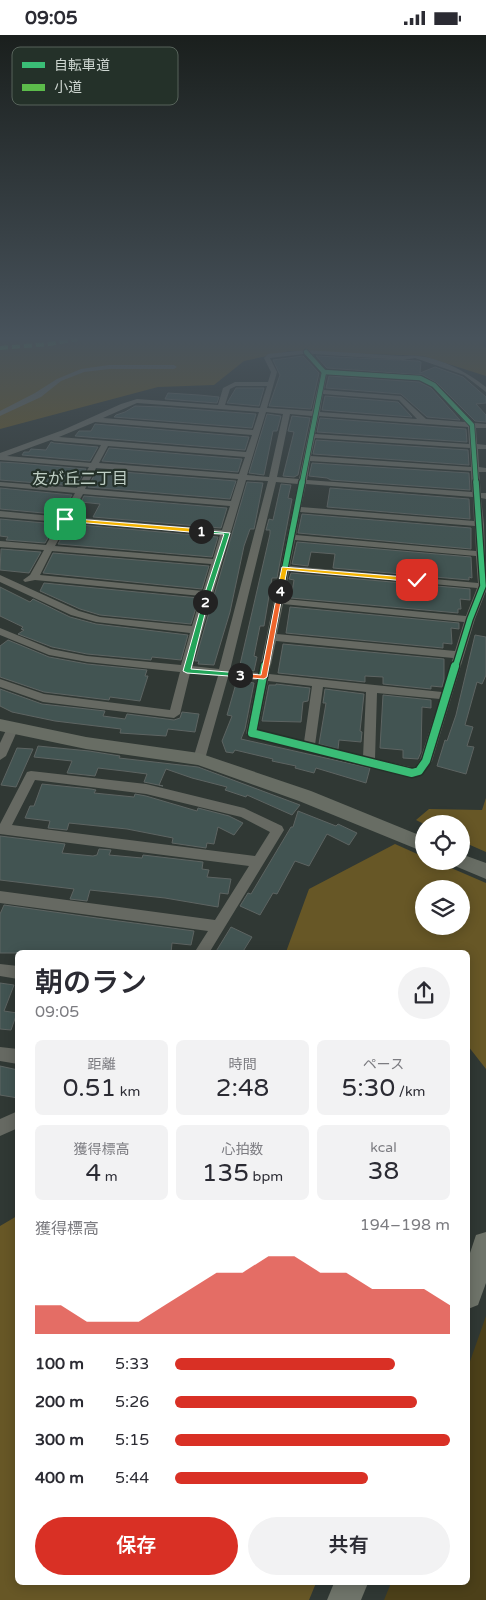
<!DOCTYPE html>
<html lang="ja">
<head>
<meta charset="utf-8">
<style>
	:root { --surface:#fff; --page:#f2f2f3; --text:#2b2b33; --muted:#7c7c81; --accent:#d93025 }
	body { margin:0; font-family:"Varela Round","Noto Sans JP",sans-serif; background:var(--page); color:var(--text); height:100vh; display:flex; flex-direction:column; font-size:19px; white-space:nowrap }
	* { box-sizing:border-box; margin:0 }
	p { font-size:16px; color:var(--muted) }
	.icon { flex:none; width:28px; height:28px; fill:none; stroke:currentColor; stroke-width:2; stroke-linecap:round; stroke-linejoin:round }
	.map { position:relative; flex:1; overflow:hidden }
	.drawer { position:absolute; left:15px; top:915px; width:455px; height:635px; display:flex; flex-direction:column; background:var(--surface); border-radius:8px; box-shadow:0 2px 12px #0003 }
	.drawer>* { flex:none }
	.fabs { position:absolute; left:415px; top:780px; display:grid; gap:10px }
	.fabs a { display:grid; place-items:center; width:55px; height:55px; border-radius:50%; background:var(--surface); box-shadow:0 2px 12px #0003; font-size:25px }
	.pin { position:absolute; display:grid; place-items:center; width:42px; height:42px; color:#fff; margin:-21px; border-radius:10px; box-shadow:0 2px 8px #0006 }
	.km { position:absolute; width:25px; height:25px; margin:-12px; border-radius:50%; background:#222; color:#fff; font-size:14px; line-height:25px; text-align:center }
	.round { display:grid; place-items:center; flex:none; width:52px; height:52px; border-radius:26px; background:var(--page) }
	.overview { display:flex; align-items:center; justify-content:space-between; height:85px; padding:0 20px }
	h1 { font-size:28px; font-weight:600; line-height:38px }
	.metrics { display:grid; grid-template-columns:repeat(3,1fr); gap:8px; height:85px; padding:5px 20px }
	.metrics div { display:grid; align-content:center; border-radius:8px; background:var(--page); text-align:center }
	.metrics b { font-size:25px; font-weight:600 }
	.metrics small { font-size:14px; font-weight:400 }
	.metrics p { font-size:14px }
	.chart { height:140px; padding:10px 20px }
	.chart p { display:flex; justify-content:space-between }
	.chart svg { width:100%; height:90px; margin-top:5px; fill:var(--accent); opacity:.7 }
	.cta { display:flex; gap:10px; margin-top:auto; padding:10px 20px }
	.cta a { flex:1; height:58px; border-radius:30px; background:var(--accent); color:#fff; font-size:20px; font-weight:600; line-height:58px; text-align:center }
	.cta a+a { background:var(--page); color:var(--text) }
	ul { padding:0 20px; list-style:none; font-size:16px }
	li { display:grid; grid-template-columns:80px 60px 1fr; align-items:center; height:38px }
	li i { height:12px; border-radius:6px; background:var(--accent) }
	.status { display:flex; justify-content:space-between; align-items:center; height:35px; padding:0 25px; background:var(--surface); direction:ltr }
	.status svg { height:14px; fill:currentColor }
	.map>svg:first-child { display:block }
	.green { fill:#4c4019 }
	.forest { fill:#675726; fill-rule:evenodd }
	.building { fill:#425452; stroke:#5d6462 }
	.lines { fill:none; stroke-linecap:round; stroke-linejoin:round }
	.street { fill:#666962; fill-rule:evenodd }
	.secondary { fill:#686d64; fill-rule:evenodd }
	.primary { fill:#6f746a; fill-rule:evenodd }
	.quiet { stroke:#5cbc4b; stroke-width:4; stroke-dasharray:8 4; stroke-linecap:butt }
	.cycleway-far2-casing { stroke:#243129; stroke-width:6 }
	.cycleway-far1-casing { stroke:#243129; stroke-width:8 }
	.cycleway-casing { stroke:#243129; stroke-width:11 }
	.cycleway-far2 { stroke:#3abd76; stroke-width:4.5 }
	.cycleway-far1 { stroke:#3abd76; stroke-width:5.5 }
	.cycleway { stroke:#3abd76; stroke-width:8 }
	.split-1 { fill:#f5b400; stroke:#fff }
	.split-2 { fill:#22a559; stroke:#fff }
	.split-3 { fill:#22a559; stroke:#fff }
	.split-4 { fill:#f0652b; stroke:#fff }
	.split-5 { fill:#f5b400; stroke:#fff }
	.labels { text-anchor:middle; stroke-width:4.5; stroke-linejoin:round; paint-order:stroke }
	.far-neighbourhood-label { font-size:16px; fill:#bfcfc5; stroke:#243129 }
	.key { fill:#243129; stroke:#57635b; stroke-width:1 }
	.key-label { font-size:14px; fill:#ced6d1 }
</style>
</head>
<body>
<div class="status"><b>09:05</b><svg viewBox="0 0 49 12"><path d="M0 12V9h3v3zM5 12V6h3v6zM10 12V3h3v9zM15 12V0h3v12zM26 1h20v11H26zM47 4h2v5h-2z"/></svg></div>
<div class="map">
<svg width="486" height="1565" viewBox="0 0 486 1565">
	<rect width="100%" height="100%" fill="#303834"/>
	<path class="green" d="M 486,1281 L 486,1565 L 384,1565 L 391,1548 L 468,1548 L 468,1332 Z"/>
	<g class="forest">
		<path d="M 0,304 L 484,304 L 483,310 L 486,313 L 486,341 L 423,321 L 290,316 L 244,326 L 214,350 L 158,352 L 0,394 Z"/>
		<path d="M 486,763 L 486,817 L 461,806 L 461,789 L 424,789 L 416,785 L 429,774 L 482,775 Z"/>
		<path d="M 395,809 L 424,822 L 424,826 L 435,826 L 486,848 L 486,1034 L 468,1011 L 468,918 L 286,917 L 309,854 ZM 424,854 L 461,854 L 461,891 L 424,891 Z"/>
		<path d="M 17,1181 L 18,1548 L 316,1548 L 309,1565 L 0,1565 L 0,1191 Z"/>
	</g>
	<g class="building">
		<path d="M 303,321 L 319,338 L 311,374 L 269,371 L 280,340 L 273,325 Z"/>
		<path d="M 316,321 L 418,326 L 421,327 L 420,338 L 435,332 L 463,342 L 486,362 L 486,368 L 476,369 L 486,380 L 486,387 L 475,386 L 437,348 L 423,340 L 327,333 Z"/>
		<path d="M 329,341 L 419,347 L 431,353 L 460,385 L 427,382 L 401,359 L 326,353 Z"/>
		<path d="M 236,353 L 264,353 L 259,371 L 227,368 Z"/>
		<path d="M 168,358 L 199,360 L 219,362 L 217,368 L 165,364 Z"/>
		<path d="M 325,361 L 398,367 L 412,382 L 322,375 Z"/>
		<path d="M 135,371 L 162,372 L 256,379 L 252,393 L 114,382 L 116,380 L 125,377 Z"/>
		<path d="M 267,379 L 281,381 L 277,396 L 273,396 L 264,440 L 249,438 Z"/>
		<path d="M 292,381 L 310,383 L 298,440 L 294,442 L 283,441 L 294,397 L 288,396 Z"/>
		<path d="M 320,383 L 466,394 L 467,407 L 317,397 Z"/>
		<path d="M 95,389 L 249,402 L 245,415 L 75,401 L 79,396 L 91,396 Z"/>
		<path d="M 316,405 L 468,415 L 469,430 L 313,419 Z"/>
		<path d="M 51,407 L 54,408 L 98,412 L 90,426 L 22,420 L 24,417 L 29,417 L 31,414 L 46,415 Z"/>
		<path d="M 109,413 L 242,424 L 238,437 L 102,426 Z"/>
		<path d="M 0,427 L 17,428 L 86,434 L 76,451 L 0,445 Z"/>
		<path d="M 312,428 L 469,438 L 470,455 L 331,445 L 327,443 L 309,441 Z"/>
		<path d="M 97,435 L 236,446 L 230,464 L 88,452 Z"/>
		<path d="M 247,447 L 263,448 L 254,494 L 250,494 L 244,511 L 230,577 L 214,630 L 198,629 L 199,626 L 195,626 Z"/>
		<path d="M 281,449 L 291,450 L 288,463 L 292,464 L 277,543 L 272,543 L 264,591 L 260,591 L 254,621 L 257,622 L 254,636 L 239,634 L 270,499 L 270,495 L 266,495 L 269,484 L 273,485 Z"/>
		<path d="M 0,453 L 72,460 L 68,466 L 61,466 L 54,479 L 0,474 Z"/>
		<path d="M 330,453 L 469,464 L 470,484 L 327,472 Z"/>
		<path d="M 84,461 L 227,473 L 221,493 L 93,482 L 100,469 L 81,467 Z"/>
		<path d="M 302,479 L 471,493 L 471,514 L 298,498 Z"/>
		<path d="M 0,484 L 56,489 L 45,508 L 6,505 L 8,502 L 0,501 Z"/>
		<path d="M 69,489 L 218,502 L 212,522 L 58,509 Z"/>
		<path d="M 297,507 L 471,522 L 472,543 L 469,542 L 469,545 L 333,533 L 335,519 L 311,517 L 308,531 L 292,529 Z"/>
		<path d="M 1,514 L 41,517 L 29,538 L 0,535 Z"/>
		<path d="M 53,518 L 209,531 L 202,554 L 43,538 Z"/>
		<path d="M 291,538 L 470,554 L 470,565 L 460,564 L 461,574 L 458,574 L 458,578 L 291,563 L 294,545 L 289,544 Z"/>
		<path d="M 44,548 L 199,563 L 191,589 L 100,580 L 80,574 L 40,556 Z"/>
		<path d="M 0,552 L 30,567 L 33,564 L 70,582 L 96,589 L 188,600 L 181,625 L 152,622 L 151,625 L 87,619 L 52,612 L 18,599 L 24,595 L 21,594 L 23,592 L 0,581 Z"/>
		<path d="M 290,572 L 459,588 L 459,594 L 451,593 L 452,609 L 443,608 L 443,613 L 286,598 Z"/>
		<path d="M 475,600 L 486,602 L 486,640 L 482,649 L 477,647 L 465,690 L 473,692 L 467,711 L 474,712 L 466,739 L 437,731 L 445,705 L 447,706 L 456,680 Z"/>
		<path d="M 8,605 L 49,622 L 87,629 L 147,635 L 145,641 L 148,641 L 140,666 L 110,662 L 109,665 L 44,657 L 0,642 L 0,611 Z"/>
		<path d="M 283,609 L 444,624 L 444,644 L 442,652 L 431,651 L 431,654 L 383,649 L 383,642 L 365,641 L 365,647 L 278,638 Z"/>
		<path d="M 237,645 L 254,648 L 245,694 L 241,704 L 370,733 L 366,748 L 316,733 L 314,738 L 295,733 L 296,731 L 272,726 L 273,724 L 235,715 L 233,718 L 226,717 L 222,706 L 232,681 L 227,680 Z"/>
		<path d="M 276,649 L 310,653 L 308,666 L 303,667 L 301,687 L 262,686 L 269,650 L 276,650 Z"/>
		<path d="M 0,654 L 42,669 L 105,676 L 103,681 L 125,684 L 127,679 L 174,685 L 180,683 L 182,677 L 199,679 L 195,697 L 168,694 L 166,701 L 120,698 L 121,694 L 55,686 L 12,677 L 0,671 Z"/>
		<path d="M 325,654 L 364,659 L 360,696 L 362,697 L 361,707 L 339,705 L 338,714 L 319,709 L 326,668 L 323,668 Z"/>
		<path d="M 383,660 L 431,665 L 431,673 L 422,672 L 421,717 L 418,724 L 403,723 L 403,715 L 380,713 Z"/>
		<path d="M 38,711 L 89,716 L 120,721 L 119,723 L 198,732 L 300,770 L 292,780 L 247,760 L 246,762 L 225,755 L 227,752 L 192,743 L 166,734 L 159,750 L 163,751 L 144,747 L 147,739 L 124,736 L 98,733 L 95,741 L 67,738 L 72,726 L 34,722 Z"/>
		<path d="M 17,713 L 33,714 L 16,752 L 1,750 Z"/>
		<path d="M 42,749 L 91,754 L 96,755 L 94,758 L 134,762 L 135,759 L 146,761 L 197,776 L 198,773 L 229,781 L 243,788 L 234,800 L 218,792 L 214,809 L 207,808 L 206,813 L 172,808 L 173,803 L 127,794 L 69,788 L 67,795 L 48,793 L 50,786 L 25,783 L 30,771 L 34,771 Z"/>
		<path d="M 298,776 L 336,791 L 338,789 L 357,798 L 349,810 L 327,799 L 309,831 L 295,826 L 277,859 L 273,858 L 260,880 L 240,871 L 248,858 L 251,859 L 291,792 L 293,792 Z"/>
		<path d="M 0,801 L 65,809 L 62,818 L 93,821 L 97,820 L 99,814 L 111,815 L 109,820 L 142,823 L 143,820 L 203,827 L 202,834 L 209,835 L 207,842 L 231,844 L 228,859 L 220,858 L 218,872 L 165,863 L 90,855 L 87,866 L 70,864 L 74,854 L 0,845 Z"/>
		<path d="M 4,870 L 104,884 L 194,896 L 191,910 L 172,908 L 171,918 L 0,918 L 0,879 Z"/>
		<path d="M 231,892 L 252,902 L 242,918 L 215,918 Z"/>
		<path d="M 0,948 L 14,950 L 4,976 L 17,978 L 11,995 L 0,994 Z"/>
		<path d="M 0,1031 L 18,1035 L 18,1063 L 0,1060 Z"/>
	</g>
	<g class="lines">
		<g class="street">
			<path d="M 306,315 L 403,321 C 430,317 465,335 486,352 L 486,357 L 464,340 L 415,323 L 403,325 L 312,319 L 326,335 L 422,342 L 436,349 L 474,388 L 486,389 L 486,393 L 476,393 L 477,409 L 486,410 L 486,414 L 478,414 L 479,432 L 486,433 L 486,437 L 479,437 L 481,458 L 486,458 L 486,464 L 481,463 L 484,489 L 486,556 L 475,584 L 432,726 L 423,739 L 412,742 L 248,701 L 246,698 L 257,645 L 228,642 L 205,724 L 199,728 L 193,724 L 218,641 L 190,638 L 180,679 L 174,683 L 43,667 L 0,652 L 0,644 L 44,659 L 170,675 L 180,637 L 87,627 L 49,620 L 0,600 L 0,593 L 51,614 L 87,621 L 181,630 L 190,598 L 96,587 L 71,580 L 0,547 L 0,540 L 79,576 L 100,582 L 192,591 L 201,561 L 35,545 L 25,547 L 23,545 L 30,540 L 44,515 L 0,512 L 0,506 L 46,510 L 59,487 L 0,482 L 0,476 L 62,482 L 75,458 L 0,451 L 0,447 L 77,453 L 89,432 L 0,425 L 0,418 L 63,395 L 121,369 L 137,364 L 218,370 L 223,353 L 235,347 L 268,347 L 271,337 L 264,323 L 268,319 ZM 304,319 L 321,337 L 312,376 L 267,373 L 277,337 L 270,323 ZM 327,339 L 419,345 L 432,351 L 465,387 L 426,384 L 401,361 L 324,355 ZM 236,351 L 267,351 L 260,373 L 225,370 L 230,354 ZM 323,359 L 399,365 L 417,384 L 320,377 ZM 137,368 L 259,377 L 253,395 L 103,383 ZM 266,377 L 283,379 L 269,442 L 247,440 ZM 290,379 L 312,381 L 299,444 L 277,442 ZM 319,381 L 468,392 L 469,409 L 315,399 ZM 95,387 L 252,400 L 246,417 L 59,402 ZM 315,403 L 470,413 L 471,432 L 311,421 ZM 51,405 L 54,406 L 101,410 L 91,428 L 7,421 ZM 108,411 L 245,422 L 239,439 L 99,428 ZM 310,426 L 471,436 L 472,457 L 307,445 ZM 96,433 L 238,444 L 231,466 L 85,454 ZM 246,445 L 268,446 L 219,634 L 192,631 ZM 276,447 L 298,449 L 259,638 L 230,635 ZM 306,449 L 473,462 L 474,486 L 301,472 ZM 83,459 L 230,471 L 222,495 L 70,482 ZM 300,477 L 475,491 L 476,516 L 296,500 ZM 68,487 L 220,500 L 213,524 L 55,511 ZM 295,505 L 476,521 L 478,548 L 290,531 ZM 52,516 L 211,529 L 203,556 L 40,540 ZM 289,536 L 477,553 L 466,581 L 284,564 ZM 283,569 L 464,587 L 455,616 L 277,599 ZM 276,606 L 453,623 L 442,657 L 269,639 ZM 268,646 L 312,651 L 304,707 L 258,695 ZM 323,652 L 366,657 L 363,722 L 315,710 ZM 377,658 L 440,664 L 420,725 L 415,733 L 375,724 Z"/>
			<path d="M 109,330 L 174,330 L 177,332 L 174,334 L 109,334 L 84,337 L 61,346 L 41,362 L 0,381 L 0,376 L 35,358 L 57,344 L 81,334 Z"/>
			<path d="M 12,690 L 18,694 L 6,721 L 0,725 L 0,708 L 8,691 Z"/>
			<path d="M 31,736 L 146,749 L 244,773 L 282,791 L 284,795 L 209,918 L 194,918 L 208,896 L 0,868 L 0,856 L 215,885 L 249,831 L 0,799 L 0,789 L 27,737 ZM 35,745 L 146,759 L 241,782 L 270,797 L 255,821 L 12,790 Z"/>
			<path d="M 0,929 L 18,931 L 18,944 L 0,941 Z"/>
			<path d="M 0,1012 L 18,1014 L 18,1029 L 0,1026 Z"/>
			<path d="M 18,1076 L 18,1093 L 0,1101 L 0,1084 Z"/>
		</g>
		<g class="secondary">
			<path d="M 0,684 L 86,702 L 199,718 L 311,756 L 424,802 L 424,817 L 299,766 L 198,730 L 86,714 L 0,696 Z"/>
			<path d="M 461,819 L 486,828 L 486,844 L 455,831 L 452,826 L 461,826 Z"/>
		</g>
		<g class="primary">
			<path d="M 486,1197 L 486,1248 L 478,1270 L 468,1274 L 468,1224 L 476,1200 Z"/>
			<path d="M 334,1548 L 368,1548 L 361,1565 L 327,1565 Z"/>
		</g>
		<path class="quiet" d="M 0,313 L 49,309 L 78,304"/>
		<defs>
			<g id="cycleway-far2">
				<path d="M 306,317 L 324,337"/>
				<path d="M 324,337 L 420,343 L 434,350 L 472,390 L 476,448"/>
				<path d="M 302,448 L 324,337"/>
			</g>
			<g id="cycleway-far1">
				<path d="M 265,633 L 302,447"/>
				<path d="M 455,633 L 470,584 L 483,551 L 476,447"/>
			</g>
			<path id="cycleway" d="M 265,631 L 252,698 L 412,738 L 419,736 L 426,726 L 455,631"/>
		</defs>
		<use href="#cycleway-far2" class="cycleway-far2-casing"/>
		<use href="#cycleway-far1" class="cycleway-far1-casing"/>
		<use href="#cycleway" class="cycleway-casing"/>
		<use href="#cycleway-far2" class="cycleway-far2"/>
		<use href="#cycleway-far1" class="cycleway-far1"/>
		<use href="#cycleway" class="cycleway"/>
	</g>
	<linearGradient id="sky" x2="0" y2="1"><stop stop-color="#1a1f1d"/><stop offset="0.58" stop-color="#48535c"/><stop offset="1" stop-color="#48535c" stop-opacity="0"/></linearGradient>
	<rect width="486" height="523" fill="url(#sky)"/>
	<path class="split-1" d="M 63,483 L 201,494 L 204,496 L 201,498 L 65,486 Z"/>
	<path class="split-2" d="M 199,495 L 230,498 L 208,567 L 205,569 L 202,567 L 224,499 L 201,498 Z"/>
	<path class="split-3" d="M 203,565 L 208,567 L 191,634 L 240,638 L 244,640 L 243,642 L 187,638 L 183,636 Z"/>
	<path class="split-4" d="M 278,554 L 283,556 L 267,642 L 264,644 L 238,642 L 237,640 L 240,638 L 261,640 Z"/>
	<path class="split-5" d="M 282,532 L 417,543 L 420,545 L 417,547 L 287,535 L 283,556 L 280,557 L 277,556 Z"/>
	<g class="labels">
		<g class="far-neighbourhood-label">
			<text x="80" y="449">友が丘二丁目</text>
		</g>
	</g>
	<rect x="12" y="12" width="166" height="58" rx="8" class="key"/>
	<rect x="22" y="27" width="23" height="6" fill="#3abd76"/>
	<rect x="22" y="49" width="23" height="7" fill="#5cbc4b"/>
	<g class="key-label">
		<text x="54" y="35">自転車道</text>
		<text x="54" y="57">小道</text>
	</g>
</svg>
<div class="fabs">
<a><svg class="icon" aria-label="locate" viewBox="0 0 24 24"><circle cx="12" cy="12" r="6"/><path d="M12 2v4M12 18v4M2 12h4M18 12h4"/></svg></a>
<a><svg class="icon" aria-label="layers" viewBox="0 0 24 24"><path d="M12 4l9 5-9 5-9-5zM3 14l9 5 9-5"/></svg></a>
</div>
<div class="pin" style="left:65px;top:484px;background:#1e9e55"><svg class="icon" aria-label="arrive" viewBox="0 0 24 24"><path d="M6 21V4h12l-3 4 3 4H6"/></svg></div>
<div class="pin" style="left:417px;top:545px;background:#d93025"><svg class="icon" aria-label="check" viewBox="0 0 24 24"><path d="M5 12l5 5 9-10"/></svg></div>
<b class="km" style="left:201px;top:496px">1</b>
<b class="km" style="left:205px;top:567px">2</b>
<b class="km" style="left:240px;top:640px">3</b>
<b class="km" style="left:280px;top:556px">4</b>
<section class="drawer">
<div class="overview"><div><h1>朝のラン</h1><p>09:05</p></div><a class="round"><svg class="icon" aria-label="share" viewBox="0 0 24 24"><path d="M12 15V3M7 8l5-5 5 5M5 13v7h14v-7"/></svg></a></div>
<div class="metrics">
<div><p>距離</p><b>0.51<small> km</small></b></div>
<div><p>時間</p><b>2:48</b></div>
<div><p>ペース</p><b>5:30<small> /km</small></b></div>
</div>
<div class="metrics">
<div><p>獲得標高</p><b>4<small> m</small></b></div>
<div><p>心拍数</p><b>135<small> bpm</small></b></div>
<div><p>kcal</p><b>38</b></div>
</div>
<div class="chart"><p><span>獲得標高</span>194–198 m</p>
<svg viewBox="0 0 160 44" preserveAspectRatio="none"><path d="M0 44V30L10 30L20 38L30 38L40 38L50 30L60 22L70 14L80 14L90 6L100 6L110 14L120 14L130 22L140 22L150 22L160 30V44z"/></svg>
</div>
<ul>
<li><b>100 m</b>5:33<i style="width:80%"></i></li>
<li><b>200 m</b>5:26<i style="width:88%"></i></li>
<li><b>300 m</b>5:15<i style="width:100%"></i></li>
<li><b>400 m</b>5:44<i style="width:70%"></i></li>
</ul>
<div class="cta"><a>保存</a><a>共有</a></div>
</section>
</div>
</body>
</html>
